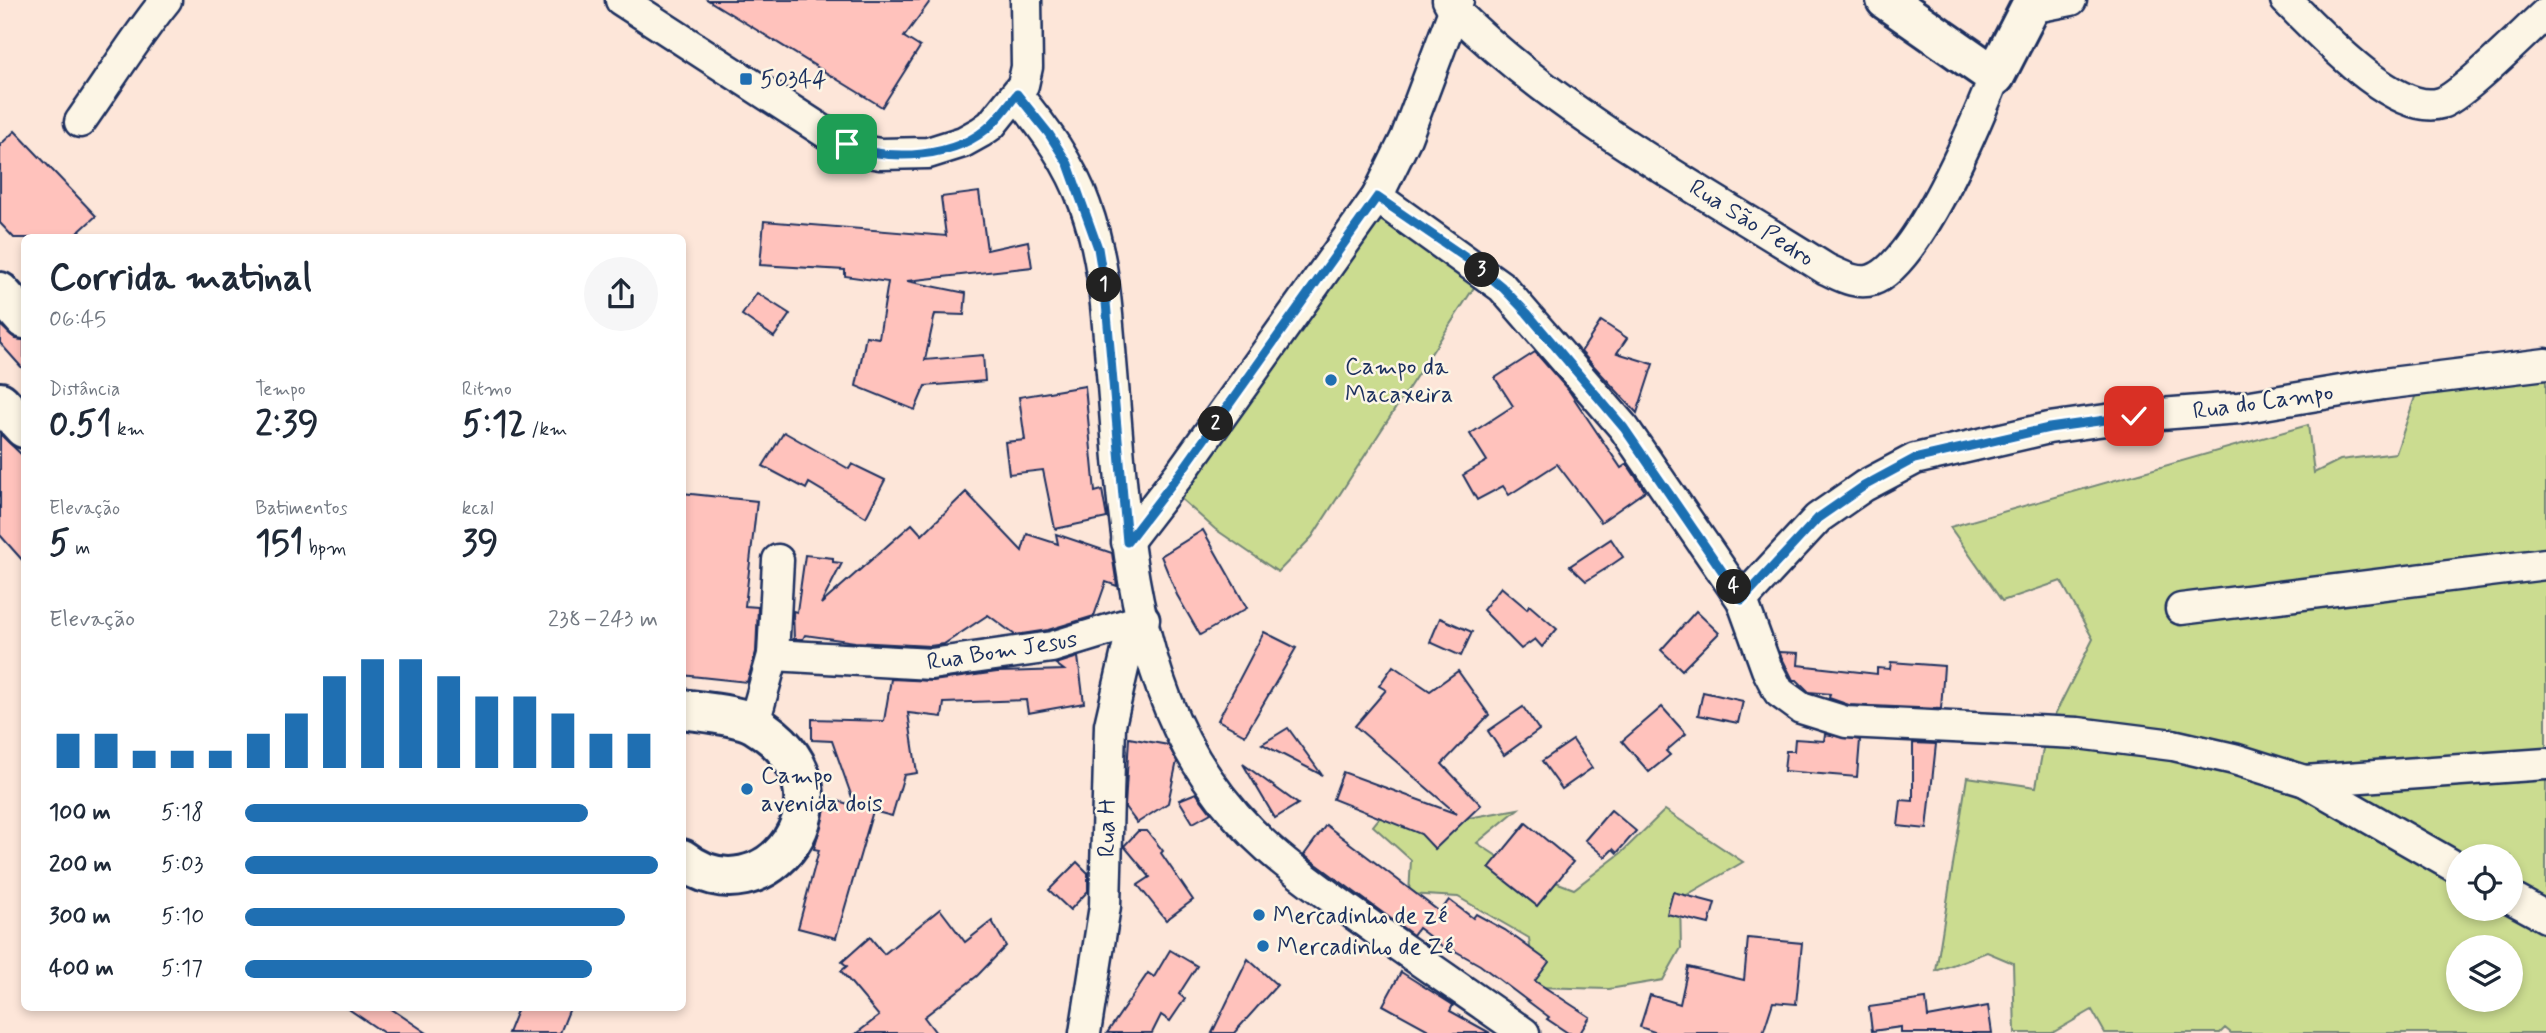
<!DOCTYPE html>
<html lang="pt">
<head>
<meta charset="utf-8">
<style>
	:root { --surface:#fff; --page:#f6f6f7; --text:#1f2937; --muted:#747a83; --accent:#1f6fb2 }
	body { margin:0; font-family:Mynerve,sans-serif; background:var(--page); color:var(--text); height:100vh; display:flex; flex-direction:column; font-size:26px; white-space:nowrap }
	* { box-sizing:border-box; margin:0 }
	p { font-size:23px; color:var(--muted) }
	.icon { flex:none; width:38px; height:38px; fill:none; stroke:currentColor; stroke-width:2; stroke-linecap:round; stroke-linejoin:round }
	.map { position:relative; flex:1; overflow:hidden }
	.sheet { position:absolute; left:21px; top:234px; width:665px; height:777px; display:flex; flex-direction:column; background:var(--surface); border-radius:10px; box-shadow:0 4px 10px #0003 }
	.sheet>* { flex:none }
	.fabs { position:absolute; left:2446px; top:844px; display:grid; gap:14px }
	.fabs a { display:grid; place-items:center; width:77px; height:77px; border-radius:50%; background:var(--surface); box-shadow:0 4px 10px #0003; font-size:35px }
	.pin { position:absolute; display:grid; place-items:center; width:60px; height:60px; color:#fff; margin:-30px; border-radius:14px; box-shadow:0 4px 10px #0006 }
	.km { position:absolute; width:35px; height:35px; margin:-18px; border-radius:50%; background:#222; color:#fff; font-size:19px; line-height:35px; text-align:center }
	.round { display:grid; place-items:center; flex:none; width:74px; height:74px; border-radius:37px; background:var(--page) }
	.headline { display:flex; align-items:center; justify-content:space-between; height:119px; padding:0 28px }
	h1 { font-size:38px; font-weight:700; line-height:52px }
	.metrics { display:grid; grid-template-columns:repeat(3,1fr); gap:10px; height:119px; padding:7px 28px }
	.metrics div { display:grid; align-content:center }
	.metrics b { font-size:35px; font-weight:700 }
	.metrics small { font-size:19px; font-weight:400 }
	.metrics p { font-size:19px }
	.chart { height:196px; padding:14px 28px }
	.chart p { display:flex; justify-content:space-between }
	.chart svg { width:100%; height:126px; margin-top:7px; stroke:var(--accent); stroke-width:6 }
	ul { padding:0 28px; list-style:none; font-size:23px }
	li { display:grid; grid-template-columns:112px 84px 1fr; align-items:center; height:52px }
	li i { height:18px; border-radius:9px; background:var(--accent) }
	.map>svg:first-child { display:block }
	.green { fill:#cbdc90; stroke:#738677; stroke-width:2; fill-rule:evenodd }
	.building { fill:#ffc2bc; stroke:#1b2f5e; stroke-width:2 }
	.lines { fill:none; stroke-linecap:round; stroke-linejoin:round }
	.street-casing { stroke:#1b2f5e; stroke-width:35 }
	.secondary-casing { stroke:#1b2f5e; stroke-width:44 }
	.street { stroke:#fcf5e5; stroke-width:30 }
	.secondary { stroke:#fcf5e5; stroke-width:38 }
	.route-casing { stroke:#fff; stroke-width:14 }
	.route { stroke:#1f6fb2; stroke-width:9 }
	.poi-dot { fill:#1f6fb2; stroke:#fcf5e5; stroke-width:2.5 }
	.labels { text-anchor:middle; stroke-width:5; stroke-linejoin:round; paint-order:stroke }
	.poi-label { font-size:24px; fill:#1b2f5e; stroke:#fcf5e5; text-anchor:start }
	.street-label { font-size:24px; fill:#1b2f5e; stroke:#fcf5e5 }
</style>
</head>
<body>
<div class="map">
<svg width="2546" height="1033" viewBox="0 0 2546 1033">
	<rect width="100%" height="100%" fill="#fde6d9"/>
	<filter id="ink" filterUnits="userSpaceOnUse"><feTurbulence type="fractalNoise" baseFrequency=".0143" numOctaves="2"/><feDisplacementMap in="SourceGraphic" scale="14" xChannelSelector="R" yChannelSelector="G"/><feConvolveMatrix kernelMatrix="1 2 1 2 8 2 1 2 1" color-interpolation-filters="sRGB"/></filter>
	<g filter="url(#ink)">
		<g class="green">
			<path d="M 1377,202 L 1484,272 L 1312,537 L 1278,572 L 1215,529 L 1170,489 Z"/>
			<path d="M 2546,357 L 2546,1033 L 2231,1033 L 2225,1028 L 2220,1033 L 2105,1033 L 2092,1010 L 2052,1033 L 2015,1033 L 2013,963 L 1987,952 L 1936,971 L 1967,777 L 2036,787 L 2046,732 L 2093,639 L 2061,581 L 2002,601 L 1950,527 L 2308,425 L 2314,473 L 2340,460 L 2396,453 L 2416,394 ZM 2459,856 L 2511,856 L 2511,908 L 2459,908 ZM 2459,947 L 2511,947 L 2511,999 L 2459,999 Z"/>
			<path d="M 1393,801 L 1463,819 L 1518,809 L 1477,843 L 1511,865 L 1574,889 L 1621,853 L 1665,810 L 1743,862 L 1680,899 L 1681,948 L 1663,980 L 1609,989 L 1535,987 L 1529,938 L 1458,897 L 1409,894 L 1411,860 L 1373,826 Z"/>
		</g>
		<g class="building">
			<path d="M 708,0 L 931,0 L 904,37 L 920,47 L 882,107 Z"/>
			<path d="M 15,131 L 96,216 L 72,238 L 14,238 L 0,223 L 0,145 Z"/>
			<path d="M 979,192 L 987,250 L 1028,241 L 1032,267 L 907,281 L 966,293 L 964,315 L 935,314 L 925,360 L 983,355 L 985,381 L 925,386 L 915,410 L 856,386 L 866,336 L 879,338 L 888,282 L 845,276 L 845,270 L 760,265 L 764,221 L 946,236 L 941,197 Z"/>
			<path d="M 757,293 L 790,314 L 774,337 L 742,315 Z"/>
			<path d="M 1601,321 L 1627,338 L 1617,353 L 1653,364 L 1637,413 L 1581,352 Z"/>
			<path d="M 0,325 L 16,339 L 24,340 L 24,370 L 0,343 Z"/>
			<path d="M 1535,352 L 1569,391 L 1621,468 L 1627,464 L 1645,491 L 1601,522 L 1557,464 L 1509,495 L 1503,486 L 1477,500 L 1463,475 L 1487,461 L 1470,434 L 1513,406 L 1495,378 Z"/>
			<path d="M 1085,386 L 1095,492 L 1102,490 L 1107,518 L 1055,529 L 1043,470 L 1009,474 L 1005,442 L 1025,440 L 1019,397 Z"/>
			<path d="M 784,432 L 849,469 L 852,464 L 885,480 L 866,517 L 809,483 L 806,489 L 763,466 Z"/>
			<path d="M 0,434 L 24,457 L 24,562 L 0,535 Z"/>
			<path d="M 966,492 L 1022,551 L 1027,534 L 1058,544 L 1056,534 L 1112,553 L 1117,586 L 1106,582 L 1094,616 L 1048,630 L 1015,635 L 988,615 L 944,644 L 930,646 L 855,642 L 805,635 L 803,639 L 794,639 L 793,611 L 797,612 L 805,555 L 833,558 L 833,562 L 842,563 L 821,604 L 912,524 L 922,535 Z"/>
			<path d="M 682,493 L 757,501 L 745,606 L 758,607 L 756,652 L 747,682 L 682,675 Z"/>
			<path d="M 1203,530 L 1247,608 L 1200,635 L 1177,595 L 1161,556 Z"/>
			<path d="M 1611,539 L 1623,557 L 1607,568 L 1586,581 L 1570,566 Z"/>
			<path d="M 1501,587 L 1527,609 L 1529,605 L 1557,629 L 1542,647 L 1535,639 L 1521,649 L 1483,610 Z"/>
			<path d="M 1696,611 L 1719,633 L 1682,670 L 1661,650 Z"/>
			<path d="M 1440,618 L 1472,632 L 1461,656 L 1430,642 Z"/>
			<path d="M 1264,632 L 1296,648 L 1245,735 L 1218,720 Z"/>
			<path d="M 1779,652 L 1799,653 L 1798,665 L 1877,674 L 1877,668 L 1890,669 L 1891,662 L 1944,666 L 1941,709 L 1849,705 L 1829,698 L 1830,694 L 1809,692 L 1797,680 L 1793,680 Z"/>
			<path d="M 1078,657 L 1084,703 L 1028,713 L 1026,700 L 944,703 L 942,717 L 908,713 L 917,773 L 904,775 L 892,816 L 873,811 L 836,938 L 798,928 L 819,850 L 814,849 L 828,798 L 855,806 L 832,741 L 812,740 L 812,719 L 884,721 L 891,679 L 933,681 L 997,672 L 1064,670 L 1056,664 Z"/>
			<path d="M 1393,666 L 1430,691 L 1458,671 L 1489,715 L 1442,764 L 1481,805 L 1435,849 L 1421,834 L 1333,799 L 1343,772 L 1457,814 L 1355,726 L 1386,690 L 1379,686 Z"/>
			<path d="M 1703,692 L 1743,701 L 1738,723 L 1698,715 Z"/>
			<path d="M 1523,707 L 1539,730 L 1504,755 L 1488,731 Z"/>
			<path d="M 1662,707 L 1686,734 L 1666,751 L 1670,755 L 1649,772 L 1622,741 Z"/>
			<path d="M 1288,728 L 1322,775 L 1262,744 Z"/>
			<path d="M 1825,734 L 1860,740 L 1857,777 L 1784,771 L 1786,751 L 1794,751 L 1795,739 L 1824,741 Z"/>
			<path d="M 1129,738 L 1168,745 L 1177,761 L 1168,803 L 1137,823 L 1125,807 Z"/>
			<path d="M 1573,740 L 1592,768 L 1562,789 L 1542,761 Z"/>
			<path d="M 1913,743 L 1936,744 L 1927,829 L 1898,826 L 1901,800 L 1913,801 Z"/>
			<path d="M 1243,764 L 1298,804 L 1275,818 Z"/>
			<path d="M 1196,793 L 1211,813 L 1193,823 L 1179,800 Z"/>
			<path d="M 1611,810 L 1636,831 L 1617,853 L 1613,849 L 1605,857 L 1585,840 Z"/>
			<path d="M 1526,823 L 1573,862 L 1537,906 L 1489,868 Z"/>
			<path d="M 1326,825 L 1440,912 L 1449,900 L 1473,918 L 1476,914 L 1505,930 L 1549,962 L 1535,981 L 1590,1017 L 1580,1033 L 1568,1033 L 1547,1019 L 1549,1017 L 1480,965 L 1448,947 L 1446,949 L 1418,928 L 1413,935 L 1304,855 Z"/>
			<path d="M 1138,831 L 1147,831 L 1163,851 L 1161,853 L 1193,900 L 1166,920 L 1138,885 L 1150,877 L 1124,846 Z"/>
			<path d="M 1077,862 L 1088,873 L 1088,891 L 1070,910 L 1049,890 Z"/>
			<path d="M 1673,892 L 1715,903 L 1709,924 L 1667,914 Z"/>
			<path d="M 940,909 L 965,942 L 992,921 L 1006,946 L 977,976 L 924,1017 L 936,1033 L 857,1033 L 879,1016 L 841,971 L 847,966 L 842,962 L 870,937 L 884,954 Z"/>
			<path d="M 1748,938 L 1802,943 L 1796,1004 L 1773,1002 L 1763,1033 L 1657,1033 L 1640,1027 L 1650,995 L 1680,1004 L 1688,967 L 1744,980 Z"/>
			<path d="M 1170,950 L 1197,966 L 1179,994 L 1185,999 L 1170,1021 L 1161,1015 L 1152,1033 L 1107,1033 L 1148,973 L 1154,977 Z"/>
			<path d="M 1248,959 L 1277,985 L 1234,1033 L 1212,1033 Z"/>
			<path d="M 1401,972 L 1453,1005 L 1450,1011 L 1490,1033 L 1434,1033 L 1383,1005 Z"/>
			<path d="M 1926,999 L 1928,1017 L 1988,1006 L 1992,1033 L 1901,1033 L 1901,1027 L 1872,1031 L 1869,1007 Z"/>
			<path d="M 347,1008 L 390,1008 L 427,1033 L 384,1033 Z"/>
			<path d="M 518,1008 L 570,1008 L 560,1033 L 508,1033 Z"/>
		</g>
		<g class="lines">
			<defs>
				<g id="street">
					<path d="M 621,0 L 831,136 L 862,151 L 880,154 L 928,153 L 963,142 L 981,132 L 991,125 L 1023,85 L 1027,67 L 1026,0"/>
					<path d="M 1448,0 L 1453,9 C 1561,116 1698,188 1826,269 C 1840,275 1856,285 1872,280 C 1917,266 1977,121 1995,76"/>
					<path d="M 2286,0 C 2317,30 2395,117 2441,103 C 2461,97 2526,31 2546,13"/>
					<path d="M 2030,8 L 2071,0"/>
					<path d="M 1017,95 C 1045,129 1070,163 1085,205 C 1105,259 1107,316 1112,373 C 1123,505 1129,665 1207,778 C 1250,842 1300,875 1361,919 C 1415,958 1470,995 1524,1033"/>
					<path d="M 80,122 C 109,81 135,38 166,0"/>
					<path d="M 1377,197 L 1502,287 L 1624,428 L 1742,600 L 1767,669 L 1779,692 L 1801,708 L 1846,722 L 2078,733 L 2173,745 L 2234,759 L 2305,781 L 2459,869"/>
					<path d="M 1127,542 L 1181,472 L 1377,197 L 1406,138 L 1458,0"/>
					<path d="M 1742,600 L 1818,518 L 1864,486 L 1915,459 L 2049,428 L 2134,416 L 2239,408 L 2383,384 L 2546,364"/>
					<path d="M 2181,609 L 2546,564"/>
					<path d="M 773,655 L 931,664 L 1052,647 L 1144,619"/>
					<path d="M 754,723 L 773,655 L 778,560"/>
					<path d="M 2305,781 L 2546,764"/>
					<path d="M 2511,898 L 2546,917"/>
					<path d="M 1085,1033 L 1105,906 L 1110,725 L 1133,625"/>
				</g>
				<g id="secondary">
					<path d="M 1886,0 L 1995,76 L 2034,0"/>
					<path d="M 0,292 L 24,319"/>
					<path d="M 0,402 L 24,428"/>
					<path d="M 682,709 C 701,712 741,715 756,725 C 866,792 764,925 682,859"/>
				</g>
			</defs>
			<use href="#street" class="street-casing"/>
			<use href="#secondary" class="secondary-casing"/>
			<use href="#street" class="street"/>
			<use href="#secondary" class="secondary"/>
		</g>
	</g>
	<g class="lines" filter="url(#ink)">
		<defs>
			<path id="route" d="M 847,144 C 890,163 957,158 992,124 C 1001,115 1009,104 1017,94 L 1049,134 L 1068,164 L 1098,248 L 1105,291 L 1127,542 L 1181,472 L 1377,197 L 1472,262 L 1502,287 L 1527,313 L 1624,428 L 1742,600 L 1818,518 L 1864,486 L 1914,459 L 2049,428 L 2134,416"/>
		</defs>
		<use href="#route" class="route-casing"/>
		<use href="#route" class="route"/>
	</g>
	<g class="poi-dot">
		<rect x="739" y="72" width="14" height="14" rx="3.5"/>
		<circle cx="1331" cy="380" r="7"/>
		<circle cx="747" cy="789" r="7"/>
		<circle cx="1259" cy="915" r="7"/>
		<circle cx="1263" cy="946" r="7"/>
	</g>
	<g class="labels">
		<g class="poi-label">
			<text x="760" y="87">50344</text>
			<text x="1345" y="374">Campo da<tspan x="1345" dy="28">Macaxeira</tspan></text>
			<text x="761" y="783">Campo<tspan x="761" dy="28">avenida dois</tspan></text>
			<text x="1273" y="923">Mercadinho de zé</text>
			<text x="1277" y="954">Mercadinho de Zé</text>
		</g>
		<g class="street-label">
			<text transform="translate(1752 222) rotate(32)" y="8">Rua São Pedro</text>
			<text transform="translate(2263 401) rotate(-8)" y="8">Rua do Campo</text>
			<text transform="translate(1002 650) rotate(-9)" y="8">Rua Bom Jesus</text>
			<text transform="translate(1106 828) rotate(-90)" y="8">Rua H</text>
		</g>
	</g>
</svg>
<div class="fabs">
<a><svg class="icon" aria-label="locate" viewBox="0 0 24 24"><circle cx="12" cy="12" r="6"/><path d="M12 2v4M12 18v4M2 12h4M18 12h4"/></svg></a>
<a><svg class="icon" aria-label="layers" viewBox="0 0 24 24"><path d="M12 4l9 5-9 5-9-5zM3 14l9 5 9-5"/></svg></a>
</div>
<div class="pin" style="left:847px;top:144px;background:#1e9e55"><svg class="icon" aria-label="arrive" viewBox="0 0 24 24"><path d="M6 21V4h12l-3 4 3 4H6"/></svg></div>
<div class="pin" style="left:2134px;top:416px;background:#d93025"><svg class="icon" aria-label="check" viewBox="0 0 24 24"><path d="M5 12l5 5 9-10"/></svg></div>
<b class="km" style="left:1104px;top:285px">1</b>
<b class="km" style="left:1216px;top:424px">2</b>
<b class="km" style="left:1482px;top:270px">3</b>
<b class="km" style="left:1734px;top:587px">4</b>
<section class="sheet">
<div class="headline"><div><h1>Corrida matinal</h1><p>06:45</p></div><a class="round"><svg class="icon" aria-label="share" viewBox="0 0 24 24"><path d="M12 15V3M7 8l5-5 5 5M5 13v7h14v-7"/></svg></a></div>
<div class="metrics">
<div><p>Distância</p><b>0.51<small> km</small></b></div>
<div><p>Tempo</p><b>2:39</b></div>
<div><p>Ritmo</p><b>5:12<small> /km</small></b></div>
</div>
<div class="metrics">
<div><p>Elevação</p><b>5<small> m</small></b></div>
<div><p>Batimentos</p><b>151<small> bpm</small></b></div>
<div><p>kcal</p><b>39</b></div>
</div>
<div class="chart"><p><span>Elevação</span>238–243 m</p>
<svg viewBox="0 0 160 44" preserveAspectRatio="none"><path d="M5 44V32M15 44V32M25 44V38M35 44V38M45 44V38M55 44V32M65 44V25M75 44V12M85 44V6M95 44V6M105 44V12M115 44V19M125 44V19M135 44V25M145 44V32M155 44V32"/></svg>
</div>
<ul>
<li><b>100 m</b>5:18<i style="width:83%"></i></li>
<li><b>200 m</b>5:03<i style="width:100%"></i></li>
<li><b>300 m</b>5:10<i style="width:92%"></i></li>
<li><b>400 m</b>5:17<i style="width:84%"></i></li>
</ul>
</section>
</div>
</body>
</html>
